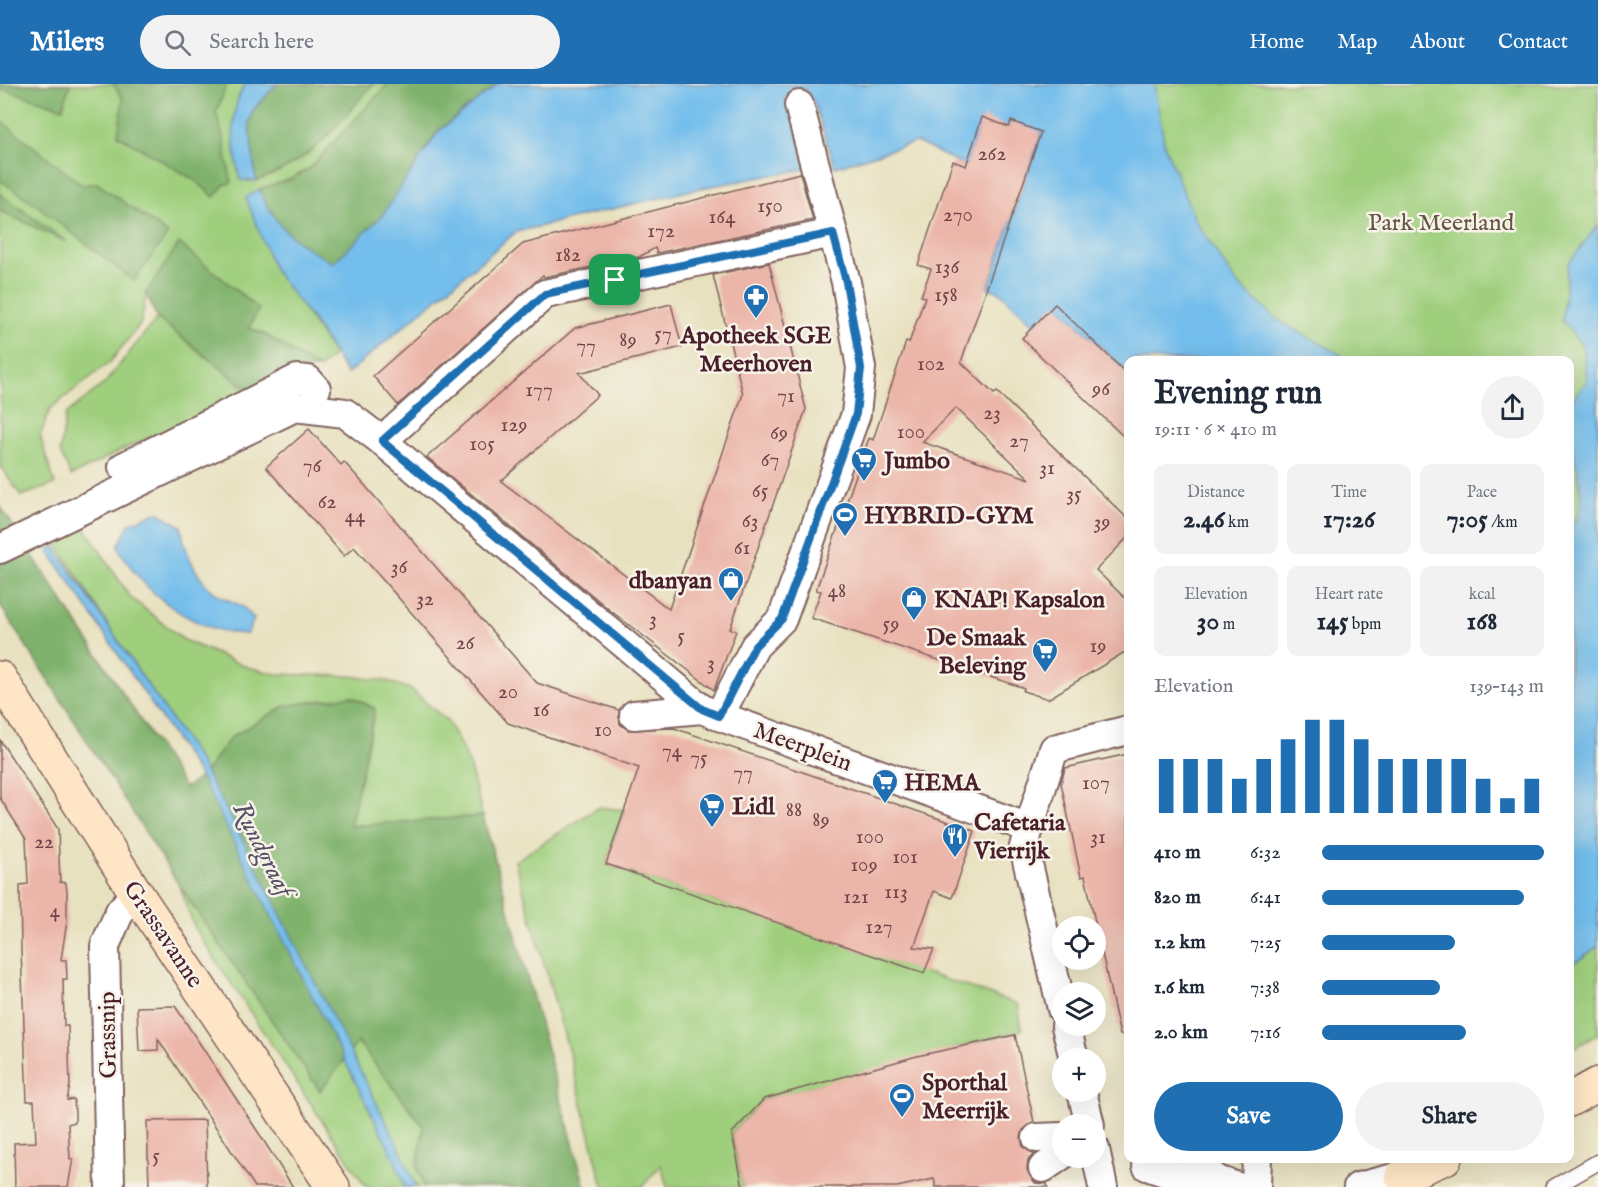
<!DOCTYPE html>
<html lang="en">
<head>
<meta charset="utf-8">
<style>
	:root { --surface:#fff; --page:#f2f2f3; --text:#1f2937; --muted:#747a83; --accent:#1f6fb2 }
	body { margin:0; font-family:"IM FELL English",serif; background:var(--page); color:var(--text); height:100vh; display:flex; flex-direction:column; font-size:22px; white-space:nowrap }
	* { box-sizing:border-box; margin:0 }
	p { font-size:20px; color:var(--muted) }
	.icon { flex:none; width:33px; height:33px; fill:none; stroke:currentColor; stroke-width:2; stroke-linecap:round; stroke-linejoin:round }
	.map { position:relative; flex:1; overflow:hidden }
	.panel { position:absolute; left:1124px; top:272px; width:450px; height:807px; display:flex; flex-direction:column; background:var(--surface); border-radius:12px; box-shadow:0 6px 24px #0002 }
	.panel>* { flex:none }
	.fabs { position:absolute; left:1052px; top:832px; display:grid; gap:12px }
	.fabs a { display:grid; place-items:center; width:54px; height:54px; border-radius:50%; background:var(--surface); box-shadow:0 6px 24px #0002; font-size:30px }
	.pin { position:absolute; display:grid; place-items:center; width:51px; height:51px; color:#fff; margin:-26px; border-radius:12px; box-shadow:0 3px 9px #0006 }
	.round { display:grid; place-items:center; flex:none; width:63px; height:63px; border-radius:32px; background:var(--page) }
	.headline { display:flex; align-items:center; justify-content:space-between; height:102px; padding:0 30px }
	h1 { font-size:33px; font-weight:800; line-height:45px }
	.metrics { display:grid; grid-template-columns:repeat(3,1fr); gap:9px; height:102px; padding:6px 30px }
	.metrics div { display:grid; align-content:center; border-radius:12px; background:var(--page); text-align:center }
	.metrics b { font-size:26px; font-weight:800 }
	.metrics small { font-size:16px; font-weight:400 }
	.metrics p { font-size:16px }
	.chart { height:168px; padding:12px 30px }
	.chart p { display:flex; justify-content:space-between }
	.chart svg { width:100%; height:108px; margin-top:6px; stroke:var(--accent); stroke-width:6 }
	.cta { display:flex; gap:12px; margin-top:auto; padding:12px 30px }
	.cta a { flex:1; height:69px; border-radius:36px; background:var(--accent); color:#fff; font-size:24px; font-weight:800; line-height:69px; text-align:center }
	.cta a+a { background:var(--page); color:var(--text) }
	ul { padding:0 30px; list-style:none; font-size:20px }
	li { display:grid; grid-template-columns:96px 72px 1fr; align-items:center; height:45px }
	li i { height:15px; border-radius:8px; background:var(--accent) }
	header { display:flex; align-items:center; gap:36px; box-sizing:border-box; height:84px; padding:0 30px; background:var(--accent); color:#fff }
	header strong { font-size:28px }
	nav { display:flex; gap:33px; margin-inline-start:auto; font-size:21px }
	.search { width:420px; height:54px; background:var(--page); display:flex; align-items:center; gap:15px; box-sizing:border-box; padding:0 21px; border-radius:33px; color:var(--muted); font-size:22px }
	.map>svg:first-child { display:block }
	.green { fill:#9fcf7d; stroke:#747754; stroke-width:1.5 }
	.forest { fill:#7fb26c; stroke:#64684c; stroke-width:1.5 }
	.water { fill:#73beec; stroke:#5e6e8c; stroke-width:1.5 }
	.building { fill:#ecb5a9; fill-rule:evenodd }
	.lines { fill:none; stroke-linecap:round; stroke-linejoin:round }
	.lane-casing { stroke:#81635f; stroke-width:18 }
	.street-casing { stroke:#81635f; stroke-width:32 }
	.secondary-casing { stroke:#81635f; stroke-width:36 }
	.lane { stroke:#fff; stroke-width:15 }
	.street { stroke:#fff; stroke-width:28 }
	.secondary { stroke:#fde5c5; stroke-width:33 }
	.route-casing { stroke:#fff; stroke-width:12 }
	.route { stroke:#1f6fb2; stroke-width:8 }
	.labels { text-anchor:middle; stroke-width:5; stroke-linejoin:round; paint-order:stroke }
	.number-label { font-size:21px; fill:#72444a }
	.park-label { font-size:24px; fill:#645444; stroke:#f7f3e8 }
	.poi-label { font-size:24px; font-weight:bold; fill:#4a1f2b; stroke:#f7f3e8; text-anchor:start }
	.street-label { font-size:24px; fill:#4a1f2b; stroke:#f7f3e8 }
	.water-label { font-size:26px; font-style:italic; fill:#564f65; stroke:#f7f3e8 }
</style>
</head>
<body>
<header>
<strong>Milers</strong>
<div class="search"><svg class="icon" aria-label="search" viewBox="0 0 24 24"><circle cx="10" cy="10" r="6"/><path d="M15 15l6 6"/></svg>Search here</div>
<nav><a>Home</a><a>Map</a><a>About</a><a>Contact</a></nav>
</header>
<div class="map">
<svg width="1598" height="1103" viewBox="0 0 1598 1103">
	<rect width="100%" height="100%" fill="#f7f3e8"/>
	<filter id="ink" filterUnits="userSpaceOnUse"><feTurbulence type="fractalNoise" baseFrequency=".0167" numOctaves="2"/><feDisplacementMap in="SourceGraphic" scale="12" xChannelSelector="R" yChannelSelector="G"/><feConvolveMatrix kernelMatrix="1 2 1 2 8 2 1 2 1" color-interpolation-filters="sRGB"/></filter>
	<filter id="wash" filterUnits="userSpaceOnUse"><feTurbulence type="fractalNoise" baseFrequency=".008" numOctaves="4" result="noise"/><feDisplacementMap in="SourceGraphic" scale="24" xChannelSelector="R" yChannelSelector="G"/><feGaussianBlur stdDeviation="1.35" result="paint"/><feColorMatrix in="noise" values="0 0 0 0 0 0 0 0 0 0 0 0 0 0 0 0 0 1.4 0 .05"/><feComposite in="paint" operator="in"/></filter>
	<g filter="url(#wash)">
		<rect width="100%" height="100%" fill="#e8e1c0"/>
		<g class="green">
			<path d="M 0,0 L 541,0 L 305,226 L 334,271 L 319,285 L 266,251 L 248,243 L 252,238 L 146,210 L 141,239 L 111,277 L 50,325 L 40,352 L 55,400 L 21,412 L 0,381 L 0,127 L 6,130 L 0,125 Z"/>
			<path d="M 1114,0 L 1598,0 L 1598,950 L 1569,967 L 1569,276 L 1223,276 Z"/>
			<path d="M 157,234 L 251,308 L 122,366 L 71,392 L 60,368 L 66,330 L 105,299 Z"/>
			<path d="M 80,436 L 130,513 L 184,556 L 247,583 L 276,590 L 349,592 L 387,597 L 412,606 L 448,638 L 468,676 L 483,732 L 350,742 L 375,625 L 351,612 L 285,622 L 231,653 L 203,691 L 51,451 Z"/>
			<path d="M 599,723 L 624,726 L 606,780 L 1018,920 L 1022,946 L 764,1015 L 731,1050 L 743,1103 L 667,1103 L 661,1081 L 642,1103 L 603,1103 L 569,968 L 515,777 Z"/>
			<path d="M 179,801 L 320,1006 L 358,957 L 424,1043 L 417,1083 L 425,1103 L 366,1103 L 195,845 Z"/>
		</g>
		<g class="forest">
			<path d="M 0,0 L 70,0 L 63,24 L 4,5 L 0,8 Z"/>
			<path d="M 113,0 L 227,0 L 216,29 C 225,51 225,75 232,98 L 224,101 L 214,113 L 196,97 L 118,51 L 123,15 Z"/>
			<path d="M 277,0 L 373,0 C 335,43 313,78 256,97 L 249,40 L 253,26 Z"/>
			<path d="M 388,0 L 498,0 L 437,48 L 381,133 L 333,180 C 294,156 278,148 259,105 L 291,95 L 310,84 Z"/>
			<path d="M 0,36 L 82,101 L 97,99 L 168,150 L 134,197 L 35,120 L 0,96 Z"/>
			<path d="M 0,110 L 67,158 L 0,127 Z"/>
			<path d="M 179,159 L 259,225 L 249,244 L 266,251 L 319,285 L 298,286 L 251,308 L 157,234 L 146,209 Z"/>
			<path d="M 0,422 L 185,704 L 203,691 L 231,653 L 285,622 L 351,612 L 375,625 L 350,742 L 483,732 L 585,1103 L 425,1103 L 417,1083 L 424,1043 L 358,958 L 320,1007 L 179,801 L 0,521 Z"/>
		</g>
		<g class="water">
			<path d="M 245,0 L 277,0 L 253,26 L 249,39 L 256,97 L 240,96 C 234,65 227,29 245,0 Z"/>
			<path d="M 498,0 L 1154,0 L 1165,63 L 1195,136 L 1235,197 L 1276,235 L 1341,271 L 1346,276 L 1128,276 L 1128,289 L 1057,220 L 1035,242 L 1000,208 L 988,204 L 1041,48 L 1037,51 L 1011,37 L 1008,46 L 982,34 L 966,82 L 916,58 L 835,83 L 814,19 L 805,5 L 786,14 L 793,28 L 806,85 L 701,104 L 516,148 L 347,290 L 312,235 L 274,186 L 246,114 L 259,105 C 278,148 294,156 333,179 L 381,133 L 438,48 Z"/>
			<path d="M 1598,141 L 1598,862 L 1569,883 L 1569,449 C 1598,409 1563,363 1569,324 C 1570,315 1582,304 1587,297 L 1584,264 L 1562,236 L 1568,180 Z"/>
			<path d="M 157,428 L 181,442 C 184,467 198,502 224,514 C 241,522 241,519 254,535 L 247,550 C 194,549 142,508 118,463 L 129,440 Z"/>
			<path d="M 54,462 L 198,675 L 234,739 L 400,1065 L 416,1103 L 405,1103 L 392,1070 L 202,695 L 48,466 Z"/>
		</g>
		<g id="blocks">
			<g class="building">
				<path d="M 982,33 L 1009,43 L 1011,37 L 1041,48 L 961,278 L 994,310 L 997,308 L 1128,435 L 1128,453 L 1096,486 L 1128,517 L 1128,566 L 1048,615 L 1023,607 L 1024,604 L 811,534 L 821,507 L 816,506 L 869,354 L 873,356 L 906,258 L 909,259 L 925,213 L 921,212 L 931,185 L 918,181 L 953,77 L 966,82 ZM 956,324 L 1030,395 L 922,358 Z"/>
				<path d="M 800,89 L 813,136 L 657,169 L 655,164 L 639,173 L 544,193 L 543,191 L 398,321 L 373,292 L 523,160 Z"/>
				<path d="M 769,179 L 806,325 L 730,545 L 736,547 L 714,606 L 611,527 L 427,373 L 575,244 L 671,220 L 682,263 L 579,289 L 598,311 L 501,397 L 669,525 L 743,310 L 713,191 Z"/>
				<path d="M 1055,220 L 1128,291 L 1128,357 L 1022,254 Z"/>
				<path d="M 309,345 L 341,381 L 344,378 L 354,389 L 537,599 L 619,626 L 620,640 L 628,646 L 674,644 L 975,747 L 952,814 L 934,807 L 914,863 L 934,865 L 924,889 L 606,780 L 639,684 L 508,639 L 354,463 L 344,472 L 266,383 Z"/>
				<path d="M 0,656 L 58,745 L 60,798 L 66,799 L 67,808 L 67,837 L 61,876 L 66,876 L 67,895 L 63,895 L 64,942 L 68,942 L 70,1001 L 67,1016 L 74,1015 L 75,1029 L 75,1038 L 68,1040 L 70,1075 L 73,1075 L 68,1103 L 15,1103 L 14,1059 L 36,1058 L 34,1017 L 27,1017 L 21,866 L 20,801 L 28,800 L 26,755 L 0,714 Z"/>
				<path d="M 1128,670 L 1128,950 L 1120,951 L 1085,792 L 1081,793 L 1061,699 L 1065,684 Z"/>
				<path d="M 175,922 L 260,1051 L 293,1103 L 255,1103 L 158,955 L 158,966 L 139,967 L 137,923 Z"/>
				<path d="M 1015,951 L 1034,1038 L 1023,1046 L 1021,1054 L 1023,1063 L 1034,1070 L 1028,1076 L 1027,1086 L 1035,1099 L 1047,1100 L 1048,1103 L 936,1103 L 934,1095 L 897,1103 L 743,1103 L 732,1049 L 764,1015 L 917,972 Z"/>
				<path d="M 205,1036 L 207,1103 L 149,1103 L 147,1037 Z"/>
			</g>
		</g>
	</g>
	<g filter="url(#ink)">
		<use href="#blocks" fill-opacity="0" stroke="#81635f" stroke-width="1.5"/>
		<g class="lines">
			<defs>
				<path id="lane" d="M 1554,1103 L 1598,1078"/>
				<g id="street">
					<path d="M 382,357 L 545,210 L 833,149"/>
					<path d="M 123,383 L 297,295 L 308,296 L 316,305"/>
					<path d="M 0,465 L 295,323 L 345,329 L 382,357 L 702,625 L 719,632 L 1029,744 L 1054,665 L 1128,646"/>
					<path d="M 634,631 L 702,625"/>
					<path d="M 719,632 L 755,562 L 782,535 L 856,330 L 861,284 L 846,198 L 799,21"/>
					<path d="M 1029,744 L 1024,763 L 1062,925"/>
					<path d="M 1066,942 L 1074,975"/>
					<path d="M 1082,1008 L 1090,1041"/>
					<path d="M 1037,1054 L 1062,1053"/>
					<path d="M 1095,1065 L 1103,1103"/>
					<path d="M 1192,1074 L 1217,1096 L 1238,1103"/>
					<path d="M 1147,1082 L 1191,1097 L 1217,1096"/>
					<path d="M 1043,1084 L 1062,1071"/>
					<path d="M 110,1103 L 105,862 L 120,827 L 136,809"/>
					<path d="M 1256,1103 L 1257,1074"/>
					<path d="M 1358,1103 L 1402,1092"/>
				</g>
				<g id="secondary">
					<path d="M 0,594 L 136,809 L 333,1103"/>
					<path d="M 1569,1016 L 1598,1000"/>
					<path d="M 1406,1103 L 1402,1092 L 1445,1074"/>
				</g>
			</defs>
			<use href="#lane" class="lane-casing"/>
			<use href="#street" class="street-casing"/>
			<use href="#secondary" class="secondary-casing"/>
			<use href="#lane" class="lane"/>
			<use href="#street" class="street"/>
			<use href="#secondary" class="secondary"/>
		</g>
	</g>
	<g class="lines" filter="url(#ink)">
		<defs>
			<path id="route" d="M 833,149 L 846,198 L 861,284 L 856,330 L 782,535 L 755,562 L 719,632 L 702,625 L 382,357 L 545,210 Z"/>
		</defs>
		<use href="#route" class="route-casing"/>
		<use href="#route" class="route"/>
	</g>
	<defs>
		<symbol id="pharmacy-pin" viewBox="-11 -11 22 30"><path d="M0 17L-7.5 6A9.5 9.5 0 1 1 7.5 6Z" fill="#1f6fb2" stroke="#f7f3e8"/><path d="M-2-6h4v4h4v4h-4v4h-4v-4h-4v-4h4Z" fill="#fff"/></symbol>
		<symbol id="supermarket-pin" viewBox="-11 -11 22 30"><path d="M0 17L-7.5 6A9.5 9.5 0 1 1 7.5 6Z" fill="#1f6fb2" stroke="#f7f3e8"/><path d="M-6-5.5h2.5l.6 2H6L4.5 2H-2.5L-4.4-4H-6ZM-1.5 3.2a1.3 1.3 0 1 0 .1 0ZM3 3.2a1.3 1.3 0 1 0 .1 0Z" fill="#fff"/></symbol>
		<symbol id="stadium-pin" viewBox="-11 -11 22 30"><path d="M0 17L-7.5 6A9.5 9.5 0 1 1 7.5 6Z" fill="#1f6fb2" stroke="#f7f3e8"/><path d="M0-5a6.5 5 0 1 0 0 10a6.5 5 0 1 0 0-10ZM-3.5-1.8h7v3.6h-7Z" fill="#fff"/></symbol>
		<symbol id="shop-pin" viewBox="-11 -11 22 30"><path d="M0 17L-7.5 6A9.5 9.5 0 1 1 7.5 6Z" fill="#1f6fb2" stroke="#f7f3e8"/><path d="M-5-2.5h2.3a2.7 3.5 0 0 1 5.4 0H5L5.5 6h-11ZM-1.5-2.5h3a1.5 2.3 0 0 0-3 0Z" fill="#fff"/></symbol>
		<symbol id="restaurant-pin" viewBox="-11 -11 22 30"><path d="M0 17L-7.5 6A9.5 9.5 0 1 1 7.5 6Z" fill="#1f6fb2" stroke="#f7f3e8"/><path d="M-5-6h1v4h1v-4h1v4h1v-4h1v5L-1.5 .5V6h-2V.5L-5-1ZM5-6V6H3V1.5H1.5Q1.5-4 5-6Z" fill="#fff"/></symbol>
	</defs>
	<g fill-rule="evenodd">
		<use href="#pharmacy-pin" x="741" y="198" width="30" height="40"/>
		<use href="#supermarket-pin" x="849" y="361" width="30" height="40"/>
		<use href="#stadium-pin" x="830" y="416" width="30" height="40"/>
		<use href="#shop-pin" x="716" y="481" width="30" height="40"/>
		<use href="#shop-pin" x="899" y="500" width="30" height="40"/>
		<use href="#supermarket-pin" x="1030" y="552" width="30" height="40"/>
		<use href="#supermarket-pin" x="870" y="683" width="30" height="40"/>
		<use href="#supermarket-pin" x="697" y="707" width="30" height="40"/>
		<use href="#restaurant-pin" x="940" y="737" width="30" height="40"/>
		<use href="#stadium-pin" x="887" y="997" width="30" height="40"/>
	</g>
	<g class="labels">
		<g class="number-label">
			<text x="992" y="76">262</text>
			<text x="770" y="128">150</text>
			<text x="958" y="137">270</text>
			<text x="722" y="139">164</text>
			<text x="661" y="153">172</text>
			<text x="568" y="177">182</text>
			<text x="947" y="189">136</text>
			<text x="946" y="217">158</text>
			<text x="663" y="256">57</text>
			<text x="628" y="262">89</text>
			<text x="586" y="268">77</text>
			<text x="931" y="286">102</text>
			<text x="1101" y="311">96</text>
			<text x="539" y="312">177</text>
			<text x="786" y="318">71</text>
			<text x="992" y="335">23</text>
			<text x="514" y="347">129</text>
			<text x="911" y="354">100</text>
			<text x="779" y="355">69</text>
			<text x="1019" y="363">27</text>
			<text x="482" y="366">105</text>
			<text x="770" y="382">67</text>
			<text x="312" y="388">76</text>
			<text x="1047" y="390">31</text>
			<text x="760" y="413">65</text>
			<text x="1074" y="416">35</text>
			<text x="327" y="424">62</text>
			<text x="355" y="438">44</text>
			<text x="750" y="443">63</text>
			<text x="1102" y="444">39</text>
			<text x="742" y="470">61</text>
			<text x="399" y="489">36</text>
			<text x="837" y="513">48</text>
			<text x="425" y="521">32</text>
			<text x="653" y="541">3</text>
			<text x="891" y="546">59</text>
			<text x="681" y="558">5</text>
			<text x="465" y="565">26</text>
			<text x="1098" y="568">19</text>
			<text x="711" y="585">3</text>
			<text x="508" y="614">20</text>
			<text x="541" y="632">16</text>
			<text x="603" y="652">10</text>
			<text x="672" y="673">74</text>
			<text x="699" y="680">75</text>
			<text x="743" y="695">77</text>
			<text x="1096" y="705">107</text>
			<text x="794" y="732">88</text>
			<text x="821" y="742">89</text>
			<text x="870" y="759">100</text>
			<text x="1098" y="759">31</text>
			<text x="44" y="764">22</text>
			<text x="905" y="779">101</text>
			<text x="864" y="787">109</text>
			<text x="896" y="814">113</text>
			<text x="856" y="819">121</text>
			<text x="55" y="833">4</text>
			<text x="879" y="849">127</text>
			<text x="156" y="1078">5</text>
		</g>
		<g class="park-label">
			<text x="1441" y="146">Park Meerland</text>
		</g>
		<g class="poi-label">
			<text x="756" y="259" text-anchor="middle">Apotheek SGE<tspan x="756" dy="28">Meerhoven</tspan></text>
			<text x="884" y="384">Jumbo</text>
			<text x="864" y="439">HYBRID-GYM</text>
			<text x="712" y="504" text-anchor="end">dbanyan</text>
			<text x="934" y="523">KNAP! Kapsalon</text>
			<text x="1026" y="561" text-anchor="end">De Smaak<tspan x="1026" dy="28">Beleving</tspan></text>
			<text x="904" y="706">HEMA</text>
			<text x="732" y="730">Lidl</text>
			<text x="974" y="746">Cafetaria<tspan x="974" dy="28">Vierrijk</tspan></text>
			<text x="922" y="1006">Sporthal<tspan x="922" dy="28">Meerrijk</tspan></text>
		</g>
		<g class="street-label">
			<text transform="translate(803 662) rotate(20)" y="8">Meerplein</text>
			<text transform="translate(164 850) rotate(56)" y="8">Grassavanne</text>
			<text transform="translate(107 951) rotate(-91)" y="8">Grassnip</text>
		</g>
		<g class="water-label">
			<text transform="translate(264 765) rotate(63)" y="9">Rundgraaf</text>
		</g>
	</g>
</svg>
<div class="fabs">
<a><svg class="icon" aria-label="locate" viewBox="0 0 24 24"><circle cx="12" cy="12" r="6"/><path d="M12 2v4M12 18v4M2 12h4M18 12h4"/></svg></a>
<a><svg class="icon" aria-label="layers" viewBox="0 0 24 24"><path d="M12 4l9 5-9 5-9-5zM3 14l9 5 9-5"/></svg></a>
<a>+</a>
<a>−</a>
</div>
<div class="pin" style="left:615px;top:196px;background:#1e9e55"><svg class="icon" aria-label="arrive" viewBox="0 0 24 24"><path d="M6 21V4h12l-3 4 3 4H6"/></svg></div>
<section class="panel">
<div class="headline"><div><h1>Evening run</h1><p>19:11 · 6 × 410 m</p></div><a class="round"><svg class="icon" aria-label="share" viewBox="0 0 24 24"><path d="M12 15V3M7 8l5-5 5 5M5 13v7h14v-7"/></svg></a></div>
<div class="metrics">
<div><p>Distance</p><b>2.46<small> km</small></b></div>
<div><p>Time</p><b>17:26</b></div>
<div><p>Pace</p><b>7:05<small> /km</small></b></div>
</div>
<div class="metrics">
<div><p>Elevation</p><b>30<small> m</small></b></div>
<div><p>Heart rate</p><b>145<small> bpm</small></b></div>
<div><p>kcal</p><b>168</b></div>
</div>
<div class="chart"><p><span>Elevation</span>139–143 m</p>
<svg viewBox="0 0 160 44" preserveAspectRatio="none"><path d="M5 44V22M15 44V22M25 44V22M35 44V30M45 44V22M55 44V14M65 44V6M75 44V6M85 44V14M95 44V22M105 44V22M115 44V22M125 44V22M135 44V30M145 44V38M155 44V30"/></svg>
</div>
<ul>
<li><b>410 m</b>6:32<i style="width:100%"></i></li>
<li><b>820 m</b>6:41<i style="width:91%"></i></li>
<li><b>1.2 km</b>7:25<i style="width:60%"></i></li>
<li><b>1.6 km</b>7:38<i style="width:53%"></i></li>
<li><b>2.0 km</b>7:16<i style="width:65%"></i></li>
</ul>
<div class="cta"><a>Save</a><a>Share</a></div>
</section>
</div>
</body>
</html>
